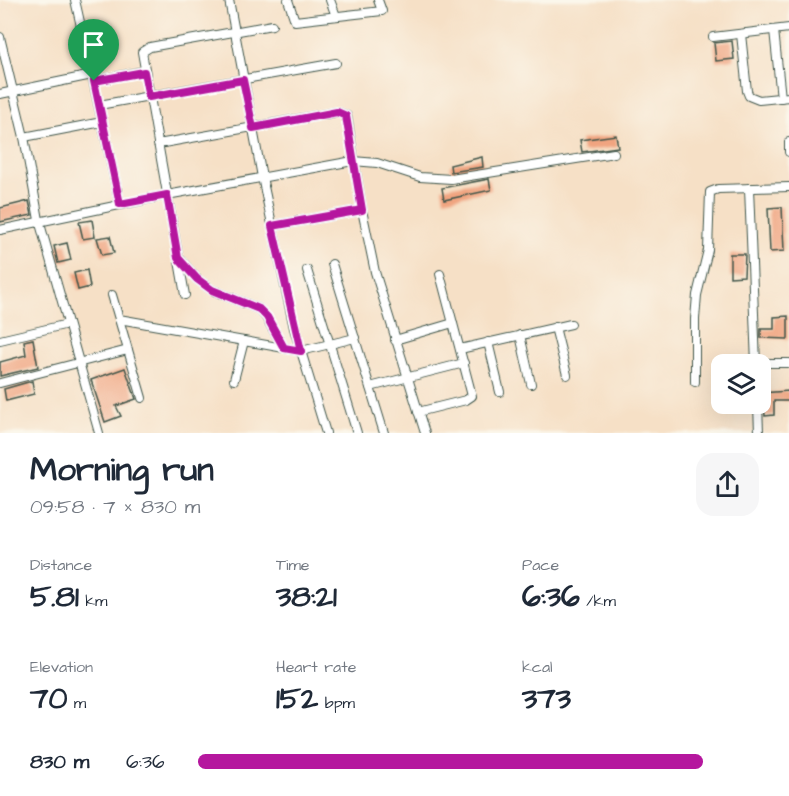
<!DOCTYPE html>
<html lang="en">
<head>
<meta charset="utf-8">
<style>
	:root { --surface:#fff; --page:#f6f6f7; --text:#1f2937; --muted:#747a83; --accent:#b5179e }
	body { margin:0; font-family:"Architects Daughter",sans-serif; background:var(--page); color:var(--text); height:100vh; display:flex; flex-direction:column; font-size:22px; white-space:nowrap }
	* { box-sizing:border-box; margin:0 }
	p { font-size:20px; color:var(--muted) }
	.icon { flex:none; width:33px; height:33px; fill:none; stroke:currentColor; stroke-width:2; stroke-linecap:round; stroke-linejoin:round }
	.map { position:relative; height:433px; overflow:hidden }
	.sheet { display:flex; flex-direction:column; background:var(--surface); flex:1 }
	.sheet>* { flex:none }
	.controls { position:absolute; left:711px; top:354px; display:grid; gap:12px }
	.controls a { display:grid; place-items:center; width:60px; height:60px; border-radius:12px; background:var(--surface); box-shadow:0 6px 24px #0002; font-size:30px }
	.pin { position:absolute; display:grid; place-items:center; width:51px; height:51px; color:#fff; margin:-62px -26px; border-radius:50% 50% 50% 0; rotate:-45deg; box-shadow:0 0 6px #0007 }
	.pin .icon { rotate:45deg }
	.round { display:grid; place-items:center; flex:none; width:63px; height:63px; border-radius:18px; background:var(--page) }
	.headline { display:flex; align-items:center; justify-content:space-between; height:102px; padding:0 30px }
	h1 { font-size:33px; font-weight:700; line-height:45px }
	.metrics { display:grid; grid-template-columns:repeat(3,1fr); gap:9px; height:102px; padding:6px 30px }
	.metrics div { display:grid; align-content:center }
	.metrics b { font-size:30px; font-weight:700 }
	.metrics small { font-size:16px; font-weight:400 }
	.metrics p { font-size:16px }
	ul { padding:0 30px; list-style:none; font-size:20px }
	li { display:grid; grid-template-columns:96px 72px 1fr; align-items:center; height:45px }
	li i { height:15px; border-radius:8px; background:var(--accent) }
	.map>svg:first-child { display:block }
	.building { fill:#f0a480 }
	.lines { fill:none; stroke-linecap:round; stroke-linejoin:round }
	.street-casing { stroke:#3f554a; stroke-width:10 }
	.street { stroke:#fff; stroke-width:8 }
	.route-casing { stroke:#fff; stroke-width:12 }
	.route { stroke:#b5179e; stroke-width:8 }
</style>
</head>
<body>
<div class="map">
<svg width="789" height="433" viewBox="0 0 789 433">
	<rect width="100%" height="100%" fill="#fbf7ec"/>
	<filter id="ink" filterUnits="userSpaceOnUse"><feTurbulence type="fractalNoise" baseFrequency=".0167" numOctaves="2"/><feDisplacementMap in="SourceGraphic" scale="12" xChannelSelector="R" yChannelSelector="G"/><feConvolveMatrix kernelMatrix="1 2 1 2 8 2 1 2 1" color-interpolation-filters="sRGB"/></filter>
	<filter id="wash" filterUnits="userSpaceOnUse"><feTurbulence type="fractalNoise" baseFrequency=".008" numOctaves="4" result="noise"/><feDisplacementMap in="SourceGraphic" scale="24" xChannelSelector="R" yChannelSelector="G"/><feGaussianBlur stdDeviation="1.35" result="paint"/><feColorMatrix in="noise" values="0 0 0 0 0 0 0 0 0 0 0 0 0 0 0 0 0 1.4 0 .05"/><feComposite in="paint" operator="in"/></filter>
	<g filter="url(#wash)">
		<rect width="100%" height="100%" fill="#f6e0c6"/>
		<g id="blocks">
			<g class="building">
				<path d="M 732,41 L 734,59 L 716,61 L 714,43 Z"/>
				<path d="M 616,135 L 618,147 L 582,152 L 580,140 Z"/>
				<path d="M 482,157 L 483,167 L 451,172 L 450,165 Z"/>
				<path d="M 489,179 L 491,190 L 444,200 L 442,188 Z"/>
				<path d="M 29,201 L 32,215 L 0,222 L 0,208 Z"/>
				<path d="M 782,207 L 784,251 L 770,252 L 768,208 Z"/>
				<path d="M 92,220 L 95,237 L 83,239 L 79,222 Z"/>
				<path d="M 110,236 L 114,253 L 102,255 L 97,238 Z"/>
				<path d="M 67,243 L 71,260 L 58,263 L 54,246 Z"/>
				<path d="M 730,254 L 745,254 L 744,276 L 730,277 Z"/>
				<path d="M 87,270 L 90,287 L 78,290 L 74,273 Z"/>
				<path d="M 788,316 L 788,339 L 761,338 L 761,329 L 774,329 L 774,317 Z"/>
				<path d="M 33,339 L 38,367 L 0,376 L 0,362 L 26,355 L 24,341 Z"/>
				<path d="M 125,368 L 136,399 L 116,406 L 121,416 L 105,422 L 91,380 Z"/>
				<path d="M 32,381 L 34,394 L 6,401 L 4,389 Z"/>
				<path d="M 789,391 L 789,401 L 774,401 L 774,415 L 765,416 L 764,403 L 760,398 L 760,393 Z"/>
			</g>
		</g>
	</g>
	<g filter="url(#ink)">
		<use href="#blocks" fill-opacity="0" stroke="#3f554a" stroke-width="1.5"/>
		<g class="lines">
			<defs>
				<g id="street">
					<path d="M 75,0 L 92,75"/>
					<path d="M 229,0 L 262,177 L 294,328 L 326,433"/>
					<path d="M 288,0 L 295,21 L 382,11 L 378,0"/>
					<path d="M 330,0 L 336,16"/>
					<path d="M 774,30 L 781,98"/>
					<path d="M 741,34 L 747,91 L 749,96 L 759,100 L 789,97"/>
					<path d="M 0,37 L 24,137 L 39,220 L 99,433"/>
					<path d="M 713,37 L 789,28"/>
					<path d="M 94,81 L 144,71"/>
					<path d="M 0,94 L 92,75 L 120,204"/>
					<path d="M 99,105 L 336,63"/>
					<path d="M 24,137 L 102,122"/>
					<path d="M 789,142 L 789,152"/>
					<path d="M 158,144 L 337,112 L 347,116 L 362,210 L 375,272 L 425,433"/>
					<path d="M 749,188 L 756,364"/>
					<path d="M 272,226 L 362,210"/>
					<path d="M 0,230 L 167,195 L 353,161 L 377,163 L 420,177 L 451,179 L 614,153"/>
					<path d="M 179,258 L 197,279 L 212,290 L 259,309 L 266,317 L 284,348"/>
					<path d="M 332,264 L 384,433"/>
					<path d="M 307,270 L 357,433"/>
					<path d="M 112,295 L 142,398"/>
					<path d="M 185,295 L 142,52 L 150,47 L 272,25"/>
					<path d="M 119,319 L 301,351 L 355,338"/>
					<path d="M 555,327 L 567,375"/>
					<path d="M 520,335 L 531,384"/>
					<path d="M 0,340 L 68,324"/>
					<path d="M 395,340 L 453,323"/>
					<path d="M 488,342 L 500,392"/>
					<path d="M 460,349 L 571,324"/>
					<path d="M 756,363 L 789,363"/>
					<path d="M 234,380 L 244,341"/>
					<path d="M 695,382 L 695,319 L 697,295 L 708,250 L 710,192 L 718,189 L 789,187"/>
					<path d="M 0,383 L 128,350"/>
					<path d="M 370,387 L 464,363"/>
					<path d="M 758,404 L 759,433"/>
					<path d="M 418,412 L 466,400 L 472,396 L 440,274"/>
				</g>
			</defs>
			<use href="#street" class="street-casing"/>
			<use href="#street" class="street"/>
		</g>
	</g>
	<g class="lines" filter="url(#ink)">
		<defs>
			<path id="route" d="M 144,72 L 149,97 L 243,80 L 253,128 L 337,112 L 346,116 L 362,210 L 272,226 L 301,351 L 284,348 L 267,317 L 259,309 L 212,290 L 197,279 L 178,258 L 167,195 L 120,204 L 94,81 Z"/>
		</defs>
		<use href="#route" class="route-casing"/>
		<use href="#route" class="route"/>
	</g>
</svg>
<div class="controls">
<a><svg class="icon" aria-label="layers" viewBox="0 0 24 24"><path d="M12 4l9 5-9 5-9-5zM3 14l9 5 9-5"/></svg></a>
</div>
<div class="pin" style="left:94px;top:81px;background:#1e9e55"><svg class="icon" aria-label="arrive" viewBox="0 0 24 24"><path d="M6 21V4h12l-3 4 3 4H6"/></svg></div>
</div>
<section class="sheet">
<div class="headline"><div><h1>Morning run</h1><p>09:58 · 7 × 830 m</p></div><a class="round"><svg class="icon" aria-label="share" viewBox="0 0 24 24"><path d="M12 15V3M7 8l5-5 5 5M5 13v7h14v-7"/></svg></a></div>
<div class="metrics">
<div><p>Distance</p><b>5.81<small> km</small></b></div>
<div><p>Time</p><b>38:21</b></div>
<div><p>Pace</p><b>6:36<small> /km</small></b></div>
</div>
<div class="metrics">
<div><p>Elevation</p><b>70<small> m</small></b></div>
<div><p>Heart rate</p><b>152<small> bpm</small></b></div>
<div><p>kcal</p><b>373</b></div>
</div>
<ul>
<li><b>830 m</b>6:36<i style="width:90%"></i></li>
</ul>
</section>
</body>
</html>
